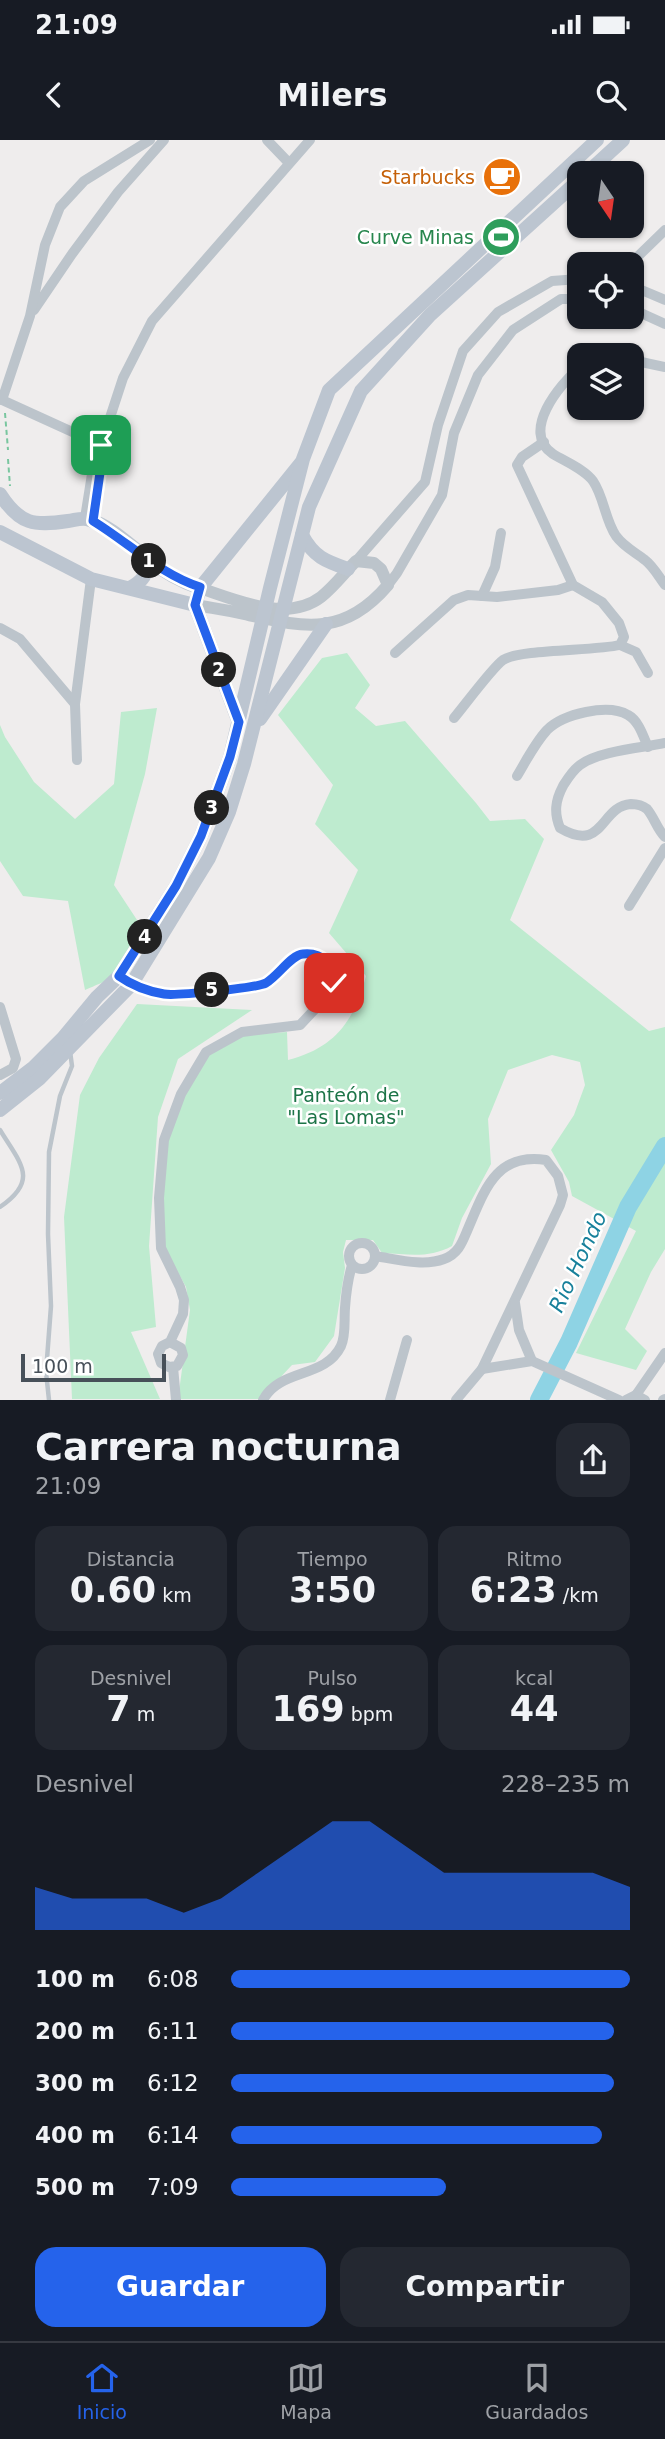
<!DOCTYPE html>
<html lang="es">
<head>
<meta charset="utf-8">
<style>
	:root { --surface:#171b24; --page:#242831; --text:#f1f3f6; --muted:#9ea1a6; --line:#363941; --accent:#2563eb }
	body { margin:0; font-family:"DejaVu Sans",sans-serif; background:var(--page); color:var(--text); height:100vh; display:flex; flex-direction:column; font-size:26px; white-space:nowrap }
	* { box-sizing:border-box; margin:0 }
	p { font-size:23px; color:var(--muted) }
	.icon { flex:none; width:38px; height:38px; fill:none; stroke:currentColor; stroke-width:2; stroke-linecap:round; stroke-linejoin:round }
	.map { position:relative; height:1260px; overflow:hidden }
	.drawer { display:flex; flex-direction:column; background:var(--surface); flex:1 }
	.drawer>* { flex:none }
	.needle { width:46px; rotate:167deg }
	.fabs { position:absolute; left:567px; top:21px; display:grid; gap:14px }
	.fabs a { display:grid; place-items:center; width:77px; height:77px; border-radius:14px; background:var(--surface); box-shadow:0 2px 5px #0004; font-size:35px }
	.scale { position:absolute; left:21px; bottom:18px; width:145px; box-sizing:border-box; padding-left:7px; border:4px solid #475059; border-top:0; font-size:19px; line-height:24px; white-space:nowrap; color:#475059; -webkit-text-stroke:5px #fff; paint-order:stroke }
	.pin { position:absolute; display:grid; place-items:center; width:60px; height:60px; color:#fff; margin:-30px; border-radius:14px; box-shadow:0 4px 10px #0006 }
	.km { position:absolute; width:35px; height:35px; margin:-18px; border-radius:50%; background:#222; color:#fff; font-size:19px; line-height:35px; text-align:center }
	.round { display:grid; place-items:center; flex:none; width:74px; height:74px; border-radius:21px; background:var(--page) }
	.overview { display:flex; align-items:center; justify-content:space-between; height:119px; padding:0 35px }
	h1 { font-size:38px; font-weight:700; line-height:52px }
	.figures { display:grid; grid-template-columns:repeat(3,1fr); gap:10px; height:119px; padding:7px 35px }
	.figures div { display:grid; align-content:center; border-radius:18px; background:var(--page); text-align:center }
	.figures b { font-size:35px; font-weight:700 }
	.figures small { font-size:19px; font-weight:400 }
	.figures p { font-size:19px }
	.chart { height:196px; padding:14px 35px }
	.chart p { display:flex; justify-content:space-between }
	.chart svg { width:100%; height:126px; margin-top:7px; fill:var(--accent); opacity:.7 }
	.button { display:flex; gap:14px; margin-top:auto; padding:14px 35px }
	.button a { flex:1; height:80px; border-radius:21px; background:var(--accent); color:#fff; font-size:28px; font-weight:700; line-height:80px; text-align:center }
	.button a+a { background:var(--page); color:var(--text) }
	ul { padding:0 35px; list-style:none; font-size:23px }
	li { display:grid; grid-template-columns:112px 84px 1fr; align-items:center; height:52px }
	li i { height:18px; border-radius:9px; background:var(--accent) }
	.status { display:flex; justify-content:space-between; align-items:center; height:49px; padding:0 35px; background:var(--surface); direction:ltr }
	.status svg { height:19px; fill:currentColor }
	header { display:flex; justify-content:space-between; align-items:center; height:91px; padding:0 35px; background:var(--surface); font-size:32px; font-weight:700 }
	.tab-bar { display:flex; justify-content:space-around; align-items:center; height:98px; border-top:2px solid var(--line); background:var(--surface); font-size:19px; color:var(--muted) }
	.tab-bar a { display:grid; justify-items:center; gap:4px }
	.tab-bar .selected { color:var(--accent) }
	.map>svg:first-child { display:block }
	.green { fill:#beebcf }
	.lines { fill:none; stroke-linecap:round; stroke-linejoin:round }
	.river { stroke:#8ed3e4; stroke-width:18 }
	.path { stroke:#79c69f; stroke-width:2; stroke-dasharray:5 3.5; stroke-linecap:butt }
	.service { stroke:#bcc4cb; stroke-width:4.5 }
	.minor { stroke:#bcc4cb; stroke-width:10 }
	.tertiary { stroke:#bcc4cb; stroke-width:12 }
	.secondary { stroke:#bcc5d0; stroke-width:14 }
	.route-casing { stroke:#fff; stroke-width:14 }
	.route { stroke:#2563eb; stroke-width:9 }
	.labels { text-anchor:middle; stroke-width:5; stroke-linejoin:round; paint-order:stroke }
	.food-label { font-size:19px; fill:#c56008; stroke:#fff; text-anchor:end }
	.leisure-label { font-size:19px; fill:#27864d; stroke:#fff; text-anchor:end }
	.park-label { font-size:19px; fill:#1d7448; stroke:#fff }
	.water-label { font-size:21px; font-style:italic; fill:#17809b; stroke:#fff }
</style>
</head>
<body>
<div class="status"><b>21:09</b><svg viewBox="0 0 49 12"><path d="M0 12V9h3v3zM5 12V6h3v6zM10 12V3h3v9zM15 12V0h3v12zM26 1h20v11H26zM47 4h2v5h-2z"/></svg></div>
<header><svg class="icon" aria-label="back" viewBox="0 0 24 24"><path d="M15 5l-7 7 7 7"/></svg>Milers<svg class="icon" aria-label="search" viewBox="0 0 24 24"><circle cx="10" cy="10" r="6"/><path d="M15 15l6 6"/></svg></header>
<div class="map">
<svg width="665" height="1260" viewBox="0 0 665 1260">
	<rect width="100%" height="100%" fill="#efeded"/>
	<g class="green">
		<path d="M 347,513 L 370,545 L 355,568 L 376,586 L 405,581 L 476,663 L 490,681 L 525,679 L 544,699 L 510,780 L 649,891 L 665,887 L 665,1109 L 651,1132 L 625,1189 L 647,1211 L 636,1230 L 576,1213 L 636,1091 L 572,1056 L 569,1042 L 551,1010 L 574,975 L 585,945 L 580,922 L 552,915 L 508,930 L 488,979 L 491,1024 L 462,1078 L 452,1106 C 428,1119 408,1114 382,1113 L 373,1100 L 346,1100 L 343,1112 L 345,1128 L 334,1196 L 315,1222 L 292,1225 L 260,1259 L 178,1259 L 190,1170 L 186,1147 L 164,1107 L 163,1056 L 168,1000 L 185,955 L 209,915 L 245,895 L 287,892 L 288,920 C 335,908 354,881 366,836 L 329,793 L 358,730 L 315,684 L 333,645 L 278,575 L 322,518 Z"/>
		<path d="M 157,568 L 145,634 L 114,745 L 139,783 C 129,831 130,831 85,850 L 68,761 L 23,756 L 0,721 L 0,585 L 5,597 L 34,642 L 75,679 L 114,644 L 121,572 Z"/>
		<path d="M 137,864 L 252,870 L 178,919 L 158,977 L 149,1106 L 156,1187 L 131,1192 L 160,1259 L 72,1259 L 64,1077 L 80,955 L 99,918 Z"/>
	</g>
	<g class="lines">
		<path class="river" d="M 539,1260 L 569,1202 L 628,1067 L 665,1006"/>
		<g class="path">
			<path d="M 5,273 L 8,310"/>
			<path d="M 8,319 L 10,346"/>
		</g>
		<g class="service">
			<path d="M 0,990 C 20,1023 40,1040 0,1067"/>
			<path d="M 49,1260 L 46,1232 L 51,1166 L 48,1094 L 49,1012 L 60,956 L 72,926 L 70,911"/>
		</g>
		<g class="minor">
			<path d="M 267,0 L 289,23"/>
			<path d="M 630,124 L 665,90"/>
			<path d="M 632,146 L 665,160"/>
			<path d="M 632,169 L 665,184"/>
			<path d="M 34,170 L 72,114 L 118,52 L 164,0"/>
			<path d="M 632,220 L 665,227"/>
			<path d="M 579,228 C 560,244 520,292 553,314 C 566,322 584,329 593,341 C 604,357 605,380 616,396 C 624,407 635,412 645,420 C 653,426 659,437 665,445"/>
			<path d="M 0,259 L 101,305"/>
			<path d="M 2,260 L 30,176 L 45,105 L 60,67 L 84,41 L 150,0"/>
			<path d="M 85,378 L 96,309 L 101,305 L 123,238 L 152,181 L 310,0"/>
			<path d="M 93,381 L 103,312 L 101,305"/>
			<path d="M 356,421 L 425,342 L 438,285 L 463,211 L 498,172 L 552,141 L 579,139"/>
			<path d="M 388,445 L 397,433 L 442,355 L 454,293 L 478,235 L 513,190 L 561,159 L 579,159"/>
			<path d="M 482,456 L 495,427 L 501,393"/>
			<path d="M 0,488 L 20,499 L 75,564"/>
			<path d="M 620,505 L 636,512 L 648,533"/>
			<path d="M 395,513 L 454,460 L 468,455 L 497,457 L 558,450 L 573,445"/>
			<path d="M 454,578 C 465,565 492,528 503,520 C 520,509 594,511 620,505 L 624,497 L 619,483 L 602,462 L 573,445 L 517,325 L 522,317 L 544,302"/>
			<path d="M 665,603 C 641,608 599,611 580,625 C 572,631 568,638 563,646 C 555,661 554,673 560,688 C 604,714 600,666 631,664 C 637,664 642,665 647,669 C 654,677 657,689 665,697"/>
			<path d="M 77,620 L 75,564 L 91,439"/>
			<path d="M 517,636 C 526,621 535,603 547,590 C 563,574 608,563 628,575 C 639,581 643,596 648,607"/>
			<path d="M 629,766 L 665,708"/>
			<path d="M 126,841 C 137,849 154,854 167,855 C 178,856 254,848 263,844 C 279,838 285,818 300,814 C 316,809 328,821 334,834 L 331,852 L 300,885 L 242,892 L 206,912 L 181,954 L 164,1000 L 159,1058 L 161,1108 L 180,1147 L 184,1160 L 183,1174 L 170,1202 L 162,1206 L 158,1214 L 161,1223 L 169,1227 L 177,1226 L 183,1215 L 181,1208 L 170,1202"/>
			<path d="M 0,867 L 16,919 L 13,928 L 0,935"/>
			<circle cx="362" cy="1116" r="13"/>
			<path d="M 375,1116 C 396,1119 423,1127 444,1119 C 458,1114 462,1103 467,1091 C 484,1052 495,1012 546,1020 L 558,1036 L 563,1055 L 560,1065 L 482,1229 L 456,1260"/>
			<path d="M 515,1163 L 519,1190 L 532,1221"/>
			<path d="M 173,1227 L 176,1260"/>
			<path d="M 482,1229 L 532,1221 L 619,1260"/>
			<path d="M 636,1255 L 665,1213"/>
			<path d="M 263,1260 C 280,1228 325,1239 341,1206 C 346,1195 344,1180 345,1168 C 346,1153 348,1139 352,1125"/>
			<path d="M 390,1260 L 407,1200"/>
			<path d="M 626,1260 L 636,1255 L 645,1260"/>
			<path d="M 663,1260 L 665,1259"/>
		</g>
		<path class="tertiary" d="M 195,465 C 211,468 228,470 244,474 C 303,487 343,498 388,445 L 381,429 L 374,423 L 356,421 C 345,432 334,447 321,457 C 287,483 236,460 200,448"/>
		<g class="secondary">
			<path d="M 587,33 L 623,0"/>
			<path d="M 0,354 C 20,385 34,386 68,381 C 76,380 83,377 90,380 C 112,387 130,406 148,419 C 164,432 180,441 200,448"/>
			<path d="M 0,392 L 91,439 L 195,465"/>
			<path d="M 302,395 C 314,417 325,421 348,429"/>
			<path d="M 130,448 C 143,441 148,434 147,419"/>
			<path d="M 260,579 L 326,484"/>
			<path d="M 238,580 L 195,465 L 200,448 L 301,323"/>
			<path d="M 0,953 L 34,927 L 63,898 L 97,857 L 119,836 L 176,746 L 201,696 L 230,617 L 270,448 L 303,319 L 329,250 L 597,0"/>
			<path d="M 0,970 L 39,939 L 131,845 L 209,718 L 229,672 L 244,624 L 309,367 L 361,251 L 430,175 L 579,40"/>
		</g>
	</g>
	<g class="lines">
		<defs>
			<path id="route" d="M 101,305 L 103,312 L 93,381 C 129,403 160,434 200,447 L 195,465 L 239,582 L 230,617 L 201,696 L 176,746 L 119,836 C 133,846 146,851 164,854 C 175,856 257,848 266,843 C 279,835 291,815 303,814 C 323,812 333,825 334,843"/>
		</defs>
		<use href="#route" class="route-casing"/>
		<use href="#route" class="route"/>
	</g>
	<defs>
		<symbol id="cafe-disc" viewBox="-11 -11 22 22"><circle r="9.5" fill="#e8710a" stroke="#fff"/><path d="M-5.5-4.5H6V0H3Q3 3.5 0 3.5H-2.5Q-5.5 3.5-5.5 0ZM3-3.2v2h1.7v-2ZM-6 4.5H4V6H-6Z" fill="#fff"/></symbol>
		<symbol id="stadium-disc" viewBox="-11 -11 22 22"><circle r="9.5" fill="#2e9e5b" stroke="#fff"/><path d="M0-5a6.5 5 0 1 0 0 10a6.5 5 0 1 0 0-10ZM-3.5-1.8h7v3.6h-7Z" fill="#fff"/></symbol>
	</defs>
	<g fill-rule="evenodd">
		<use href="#cafe-disc" x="480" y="15" width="44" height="44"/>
		<use href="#stadium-disc" x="479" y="75" width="44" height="44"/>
	</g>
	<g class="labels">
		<g class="food-label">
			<text x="475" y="44">Starbucks</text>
		</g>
		<g class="leisure-label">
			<text x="474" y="104">Curve Minas</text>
		</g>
		<g class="park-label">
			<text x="346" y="962">Panteón de<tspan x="346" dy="22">"Las Lomas"</tspan></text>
		</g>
		<g class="water-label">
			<text transform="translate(578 1122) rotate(-65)" y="7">Rio Hondo</text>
		</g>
	</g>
</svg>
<div class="fabs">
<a><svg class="needle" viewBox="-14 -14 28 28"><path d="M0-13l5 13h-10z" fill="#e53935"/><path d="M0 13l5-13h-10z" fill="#9ea1a6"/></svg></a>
<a><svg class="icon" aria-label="locate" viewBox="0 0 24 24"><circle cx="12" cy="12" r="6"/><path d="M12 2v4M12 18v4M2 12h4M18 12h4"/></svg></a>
<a><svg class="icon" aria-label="layers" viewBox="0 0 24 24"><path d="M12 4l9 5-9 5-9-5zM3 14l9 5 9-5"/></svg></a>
</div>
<div class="scale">100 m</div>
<div class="pin" style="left:101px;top:305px;background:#1e9e55"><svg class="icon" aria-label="arrive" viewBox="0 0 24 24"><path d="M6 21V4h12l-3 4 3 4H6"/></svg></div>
<div class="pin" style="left:334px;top:843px;background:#d93025"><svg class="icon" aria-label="check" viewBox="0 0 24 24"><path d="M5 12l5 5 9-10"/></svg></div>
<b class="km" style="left:149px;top:421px">1</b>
<b class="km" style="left:219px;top:530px">2</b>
<b class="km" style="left:212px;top:668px">3</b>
<b class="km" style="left:145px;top:797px">4</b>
<b class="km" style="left:212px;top:850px">5</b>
</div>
<section class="drawer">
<div class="overview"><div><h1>Carrera nocturna</h1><p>21:09</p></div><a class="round"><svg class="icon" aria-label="share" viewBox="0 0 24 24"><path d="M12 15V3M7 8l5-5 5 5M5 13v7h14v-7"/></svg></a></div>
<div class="figures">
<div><p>Distancia</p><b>0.60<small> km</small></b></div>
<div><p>Tiempo</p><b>3:50</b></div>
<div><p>Ritmo</p><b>6:23<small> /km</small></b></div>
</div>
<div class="figures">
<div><p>Desnivel</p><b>7<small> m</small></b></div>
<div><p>Pulso</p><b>169<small> bpm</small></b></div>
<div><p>kcal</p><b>44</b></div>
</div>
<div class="chart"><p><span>Desnivel</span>228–235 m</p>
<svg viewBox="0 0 160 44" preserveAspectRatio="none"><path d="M0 44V29L10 33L20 33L30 33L40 38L50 33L60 24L70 15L80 6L90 6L100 15L110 24L120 24L130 24L140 24L150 24L160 29V44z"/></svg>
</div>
<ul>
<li><b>100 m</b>6:08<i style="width:100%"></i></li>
<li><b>200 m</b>6:11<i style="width:96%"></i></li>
<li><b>300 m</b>6:12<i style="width:96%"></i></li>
<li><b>400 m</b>6:14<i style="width:93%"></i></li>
<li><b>500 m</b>7:09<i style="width:54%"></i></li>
</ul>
<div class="button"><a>Guardar</a><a>Compartir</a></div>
</section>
<nav class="tab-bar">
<a class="selected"><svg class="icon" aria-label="home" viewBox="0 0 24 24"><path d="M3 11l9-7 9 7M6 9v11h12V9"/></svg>Inicio</a>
<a><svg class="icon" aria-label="map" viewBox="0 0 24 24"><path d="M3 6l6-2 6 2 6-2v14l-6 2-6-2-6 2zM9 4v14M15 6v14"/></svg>Mapa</a>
<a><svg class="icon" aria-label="saved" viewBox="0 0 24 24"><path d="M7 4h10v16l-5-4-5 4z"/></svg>Guardados</a>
</nav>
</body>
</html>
